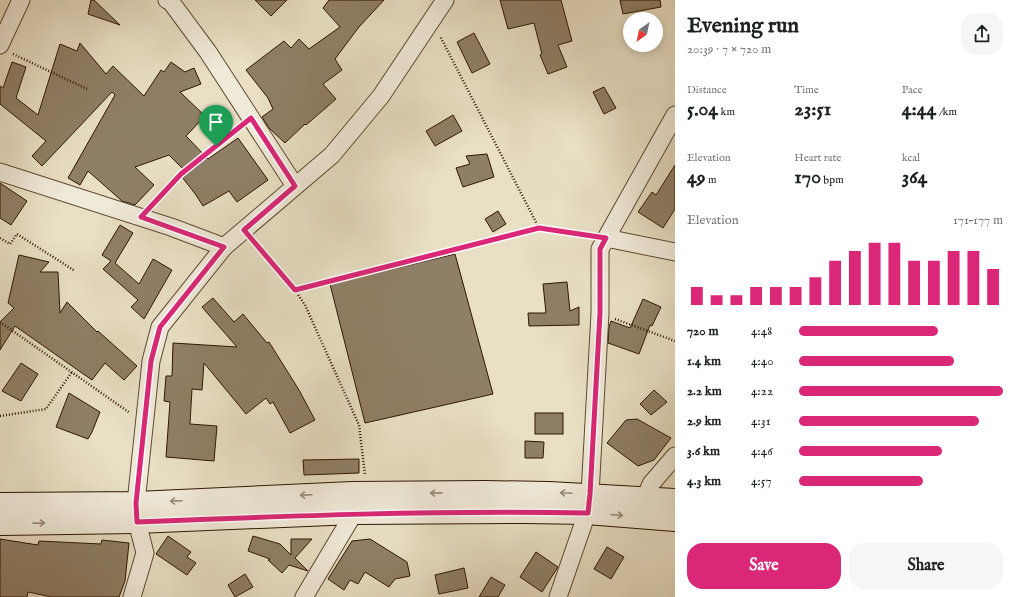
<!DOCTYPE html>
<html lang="en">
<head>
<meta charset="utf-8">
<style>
	:root { --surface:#fff; --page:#f6f6f6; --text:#202124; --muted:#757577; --accent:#db2777 }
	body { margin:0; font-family:"IM FELL English",serif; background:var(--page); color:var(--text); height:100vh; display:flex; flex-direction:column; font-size:15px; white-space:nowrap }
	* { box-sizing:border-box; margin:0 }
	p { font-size:13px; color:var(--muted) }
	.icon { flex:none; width:22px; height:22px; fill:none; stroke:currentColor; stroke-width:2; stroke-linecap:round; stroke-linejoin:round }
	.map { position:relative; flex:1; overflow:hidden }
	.details { display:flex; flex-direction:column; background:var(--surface); width:340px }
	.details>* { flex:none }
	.needle { width:26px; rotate:213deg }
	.fabs { position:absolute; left:623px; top:12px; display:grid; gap:8px }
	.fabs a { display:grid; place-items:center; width:40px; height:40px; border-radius:50%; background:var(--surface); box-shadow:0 2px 10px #0003; font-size:20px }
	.pin { position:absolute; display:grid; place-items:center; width:34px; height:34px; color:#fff; margin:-41px -17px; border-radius:50% 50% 50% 0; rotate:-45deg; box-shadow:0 0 4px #0007 }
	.pin .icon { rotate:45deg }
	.round { display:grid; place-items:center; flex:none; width:42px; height:42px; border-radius:16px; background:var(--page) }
	.summary { display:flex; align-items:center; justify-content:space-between; height:68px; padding:0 12px }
	h1 { font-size:22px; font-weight:700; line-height:30px }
	.stats { display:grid; grid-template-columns:repeat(3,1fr); gap:6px; height:68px; padding:4px 12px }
	.stats div { display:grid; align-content:center }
	.stats b { font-size:20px; font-weight:700 }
	.stats small { font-size:11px; font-weight:400 }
	.stats p { font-size:11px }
	.chart { height:112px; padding:8px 12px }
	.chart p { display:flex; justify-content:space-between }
	.chart svg { width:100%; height:72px; margin-top:4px; stroke:var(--accent); stroke-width:6 }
	.button { display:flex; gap:8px; margin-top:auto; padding:8px 12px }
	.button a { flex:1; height:46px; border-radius:16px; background:var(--accent); color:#fff; font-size:16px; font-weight:700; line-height:46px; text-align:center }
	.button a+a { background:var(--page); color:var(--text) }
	ul { padding:0 12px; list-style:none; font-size:13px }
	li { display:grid; grid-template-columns:64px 48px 1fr; align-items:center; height:30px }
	li i { height:10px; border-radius:5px; background:var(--accent) }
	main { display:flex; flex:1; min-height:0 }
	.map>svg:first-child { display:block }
	.building { fill:#8f7f66; stroke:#2f1600 }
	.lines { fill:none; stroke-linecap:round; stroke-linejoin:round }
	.street-casing { stroke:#5d4831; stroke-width:19 }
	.secondary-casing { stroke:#2f1600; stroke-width:24 }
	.path { stroke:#2f1600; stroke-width:2.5; stroke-dasharray:1 2; stroke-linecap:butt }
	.street { stroke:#f0ead9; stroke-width:17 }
	.secondary { stroke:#f0ead9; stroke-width:22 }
	.oneway { stroke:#998b77 }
	.route-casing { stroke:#fff; stroke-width:8 }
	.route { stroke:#db2777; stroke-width:5 }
</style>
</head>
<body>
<main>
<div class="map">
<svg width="675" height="597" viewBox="0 0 675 597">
	<rect width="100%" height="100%" fill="#e8dfc4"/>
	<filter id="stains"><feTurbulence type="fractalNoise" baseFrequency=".005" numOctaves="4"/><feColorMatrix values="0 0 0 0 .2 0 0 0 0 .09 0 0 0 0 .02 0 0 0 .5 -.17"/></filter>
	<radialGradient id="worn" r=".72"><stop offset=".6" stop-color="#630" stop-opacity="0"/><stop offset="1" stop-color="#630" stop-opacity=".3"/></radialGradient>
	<g class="building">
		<path d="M 91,0 L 94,0 L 120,25 L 88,14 Z"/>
		<path d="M 255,0 L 287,0 L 271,16 Z"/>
		<path d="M 329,0 L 384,0 L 359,27 L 335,59 L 342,70 L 323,84 L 336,99 L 306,125 L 305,124 L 285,143 L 269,128 L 262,117 L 273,109 L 268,98 L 246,70 L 284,41 L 291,48 L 299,39 L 309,49 L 340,27 L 323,8 Z"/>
		<path d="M 500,0 L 561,0 L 572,41 L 558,45 L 567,67 L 548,74 L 540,55 L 542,54 L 534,23 L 508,29 Z"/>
		<path d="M 620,0 L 660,0 L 661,7 L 623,14 Z"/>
		<path d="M 474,33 L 490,64 L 472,73 L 457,42 Z"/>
		<path d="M 80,43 L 106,74 L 113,66 L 144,96 L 161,70 L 164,72 L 171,62 L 185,72 L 194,68 L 201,84 L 180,92 L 205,116 L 186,136 L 208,159 L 238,138 L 268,180 L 237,202 L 229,191 L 203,206 L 196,195 L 182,177 L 187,173 L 169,155 L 135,167 L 154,185 L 135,205 L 122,201 L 88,171 L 80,185 L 68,178 L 115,95 L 112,92 L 42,166 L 32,156 L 46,141 L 0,104 L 0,86 L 3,88 L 12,62 L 26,67 L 16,98 L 38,115 L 60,44 L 77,51 Z"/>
		<path d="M 604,87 L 616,108 L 604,114 L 593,92 Z"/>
		<path d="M 453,115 L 462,131 L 435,146 L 426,131 Z"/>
		<path d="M 487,154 L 494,177 L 463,187 L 456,168 L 470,164 L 466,156 Z"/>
		<path d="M 675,165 L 675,209 L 663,228 L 638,212 L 652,192 L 656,195 Z"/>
		<path d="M 0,183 L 27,201 L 11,225 L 0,218 Z"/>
		<path d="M 498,211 L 506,224 L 493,232 L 485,219 Z"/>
		<path d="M 120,225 L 133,233 L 115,263 L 139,284 L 153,259 L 172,270 L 144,319 L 131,307 L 138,300 L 103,269 L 111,261 L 102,255 Z"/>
		<path d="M 455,254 L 493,394 L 365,423 L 330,284 Z"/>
		<path d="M 19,255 L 49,262 L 40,272 L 58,272 L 60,313 L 67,302 L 97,332 L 98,331 L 137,366 L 124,380 L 105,363 L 92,380 L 15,326 L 0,350 L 0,322 L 14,308 L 8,303 Z"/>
		<path d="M 567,282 L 570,311 L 579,307 L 579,325 L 529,326 L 528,313 L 546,313 L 543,284 Z"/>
		<path d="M 213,298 L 234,322 L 243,314 L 267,343 L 269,342 L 299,390 L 315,420 L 290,433 L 273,402 L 270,404 L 266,398 L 246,414 L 204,363 L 202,390 L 192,389 L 190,424 L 217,426 L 214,461 L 166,457 L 170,402 L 164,401 L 166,376 L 172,376 L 173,343 L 237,347 L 202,307 Z"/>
		<path d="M 643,299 L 661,307 L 652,326 L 650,325 L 639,354 L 608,343 L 609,327 L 611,321 L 630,328 Z"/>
		<path d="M 21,363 L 38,374 L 21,401 L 2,391 Z"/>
		<path d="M 654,390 L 667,402 L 651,415 L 640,404 Z"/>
		<path d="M 69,393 L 100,412 L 92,432 L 88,439 L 56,427 Z"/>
		<rect x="535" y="413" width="28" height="21"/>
		<path d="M 637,419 L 671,438 L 654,460 L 638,466 L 607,443 L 626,420 Z"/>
		<path d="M 525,441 L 544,442 L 543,458 L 525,458 Z"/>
		<path d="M 359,459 L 359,473 L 304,475 L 303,460 Z"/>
		<path d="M 168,536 L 191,552 L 187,557 L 196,563 L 187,575 L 156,554 Z"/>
		<path d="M 253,536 L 280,544 L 291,555 L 291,539 L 312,539 L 295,558 L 308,571 L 289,565 L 282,573 L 268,560 L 270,559 L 248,551 Z"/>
		<path d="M 0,539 L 38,545 L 39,541 L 101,544 L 102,540 L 129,543 L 125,581 L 119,597 L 52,597 L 28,592 L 27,597 L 0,597 Z"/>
		<path d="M 370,539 L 407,562 L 410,576 L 395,579 L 389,587 L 365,572 L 358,584 L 350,580 L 344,590 L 328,579 L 352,541 Z"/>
		<path d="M 607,547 L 624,557 L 611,579 L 594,569 Z"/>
		<path d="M 536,552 L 558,567 L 542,592 L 520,577 Z"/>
		<path d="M 464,568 L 468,588 L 439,594 L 435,575 Z"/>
		<path d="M 245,574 L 253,587 L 235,597 L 228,585 Z"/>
		<path d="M 491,577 L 505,585 L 498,597 L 479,597 Z"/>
	</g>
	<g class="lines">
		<defs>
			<g id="street">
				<path d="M 167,0 L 171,2 L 208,52 L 295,186"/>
				<path d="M 0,45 L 21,0"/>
				<path d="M 0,172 L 171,227 L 224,247 L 160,327 L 151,361 L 136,503 L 137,522 L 145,553 L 132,597"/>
				<path d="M 606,238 L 675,252"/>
				<path d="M 224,247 L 332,155 L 381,96 L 445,0"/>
				<path d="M 645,498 L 651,484 L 675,456"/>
				<path d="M 304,597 L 354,513"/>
				<path d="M 558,597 L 587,513 L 590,494 L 600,313 L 600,249 L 675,115"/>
			</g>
			<g id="secondary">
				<path d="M 0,504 L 136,503 L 352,493 L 485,492 L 549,493 L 675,500"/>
				<path d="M 0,524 L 137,522 L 354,513 L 526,512 L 587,513 L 675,520"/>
			</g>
		</defs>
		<use href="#street" class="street-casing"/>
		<use href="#secondary" class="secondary-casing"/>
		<g class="path">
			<path d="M 13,54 L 87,89"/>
			<path d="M 153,204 L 181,174 L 237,129"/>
			<path d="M 539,228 L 590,235"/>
			<path d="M 0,238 L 10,244 L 17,234 L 75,271"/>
			<path d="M 254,242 L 295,290 L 305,305 L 359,425 L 365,475"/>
			<path d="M 295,290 L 539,228 L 440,36"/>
			<path d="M 615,319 L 675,341"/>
			<path d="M 0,322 L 130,413"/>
			<path d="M 0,416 L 46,409 L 72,372"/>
		</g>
		<use href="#street" class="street"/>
		<use href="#secondary" class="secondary"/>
	</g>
	<defs><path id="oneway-shaft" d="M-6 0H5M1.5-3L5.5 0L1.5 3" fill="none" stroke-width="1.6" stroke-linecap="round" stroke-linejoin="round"/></defs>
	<g class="oneway">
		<use href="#oneway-shaft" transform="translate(436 493) rotate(179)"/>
		<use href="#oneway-shaft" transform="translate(566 493) rotate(-177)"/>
		<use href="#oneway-shaft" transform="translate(306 495) rotate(178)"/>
		<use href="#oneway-shaft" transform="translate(176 501) rotate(178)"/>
		<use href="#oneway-shaft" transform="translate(617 515) rotate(5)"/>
		<use href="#oneway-shaft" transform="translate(39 523) rotate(-1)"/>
	</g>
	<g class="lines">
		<defs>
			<path id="route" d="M 251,118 L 295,186 L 244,230 L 295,290 L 539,228 L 606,238 L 600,249 L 600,313 L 590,494 L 588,513 C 437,510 287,516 137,522 L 136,503 L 151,361 L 160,327 L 224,247 L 141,217 L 181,174 Z"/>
		</defs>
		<use href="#route" class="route-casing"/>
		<use href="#route" class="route"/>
	</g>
	<rect width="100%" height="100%" filter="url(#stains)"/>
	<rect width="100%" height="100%" fill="url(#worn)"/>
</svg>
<div class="fabs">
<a><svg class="needle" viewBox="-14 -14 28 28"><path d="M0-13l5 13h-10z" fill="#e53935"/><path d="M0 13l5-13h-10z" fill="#757577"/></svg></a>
</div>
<div class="pin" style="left:216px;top:146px;background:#1e9e55"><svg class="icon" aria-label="arrive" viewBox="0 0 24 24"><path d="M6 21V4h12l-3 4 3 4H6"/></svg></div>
</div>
<section class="details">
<div class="summary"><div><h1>Evening run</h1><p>20:39 · 7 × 720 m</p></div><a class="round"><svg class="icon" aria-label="share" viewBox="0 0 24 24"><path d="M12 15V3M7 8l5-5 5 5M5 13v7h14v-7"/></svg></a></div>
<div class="stats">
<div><p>Distance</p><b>5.04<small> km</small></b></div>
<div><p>Time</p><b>23:51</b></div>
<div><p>Pace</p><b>4:44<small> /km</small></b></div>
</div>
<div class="stats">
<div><p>Elevation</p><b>49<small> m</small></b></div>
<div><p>Heart rate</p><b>170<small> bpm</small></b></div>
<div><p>kcal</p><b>364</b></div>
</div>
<div class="chart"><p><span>Elevation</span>171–177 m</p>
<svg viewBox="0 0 160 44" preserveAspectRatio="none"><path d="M5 44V33M15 44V38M25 44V38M35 44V33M45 44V33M55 44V33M65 44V27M75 44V17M85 44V11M95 44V6M105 44V6M115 44V17M125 44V17M135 44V11M145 44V11M155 44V22"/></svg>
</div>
<ul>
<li><b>720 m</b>4:48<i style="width:68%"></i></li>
<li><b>1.4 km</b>4:40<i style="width:76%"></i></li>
<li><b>2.2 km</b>4:22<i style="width:100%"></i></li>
<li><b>2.9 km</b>4:31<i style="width:88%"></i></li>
<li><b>3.6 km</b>4:46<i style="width:70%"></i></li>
<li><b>4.3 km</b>4:57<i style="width:61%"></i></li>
</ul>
<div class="button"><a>Save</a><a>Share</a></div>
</section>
</main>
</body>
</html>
